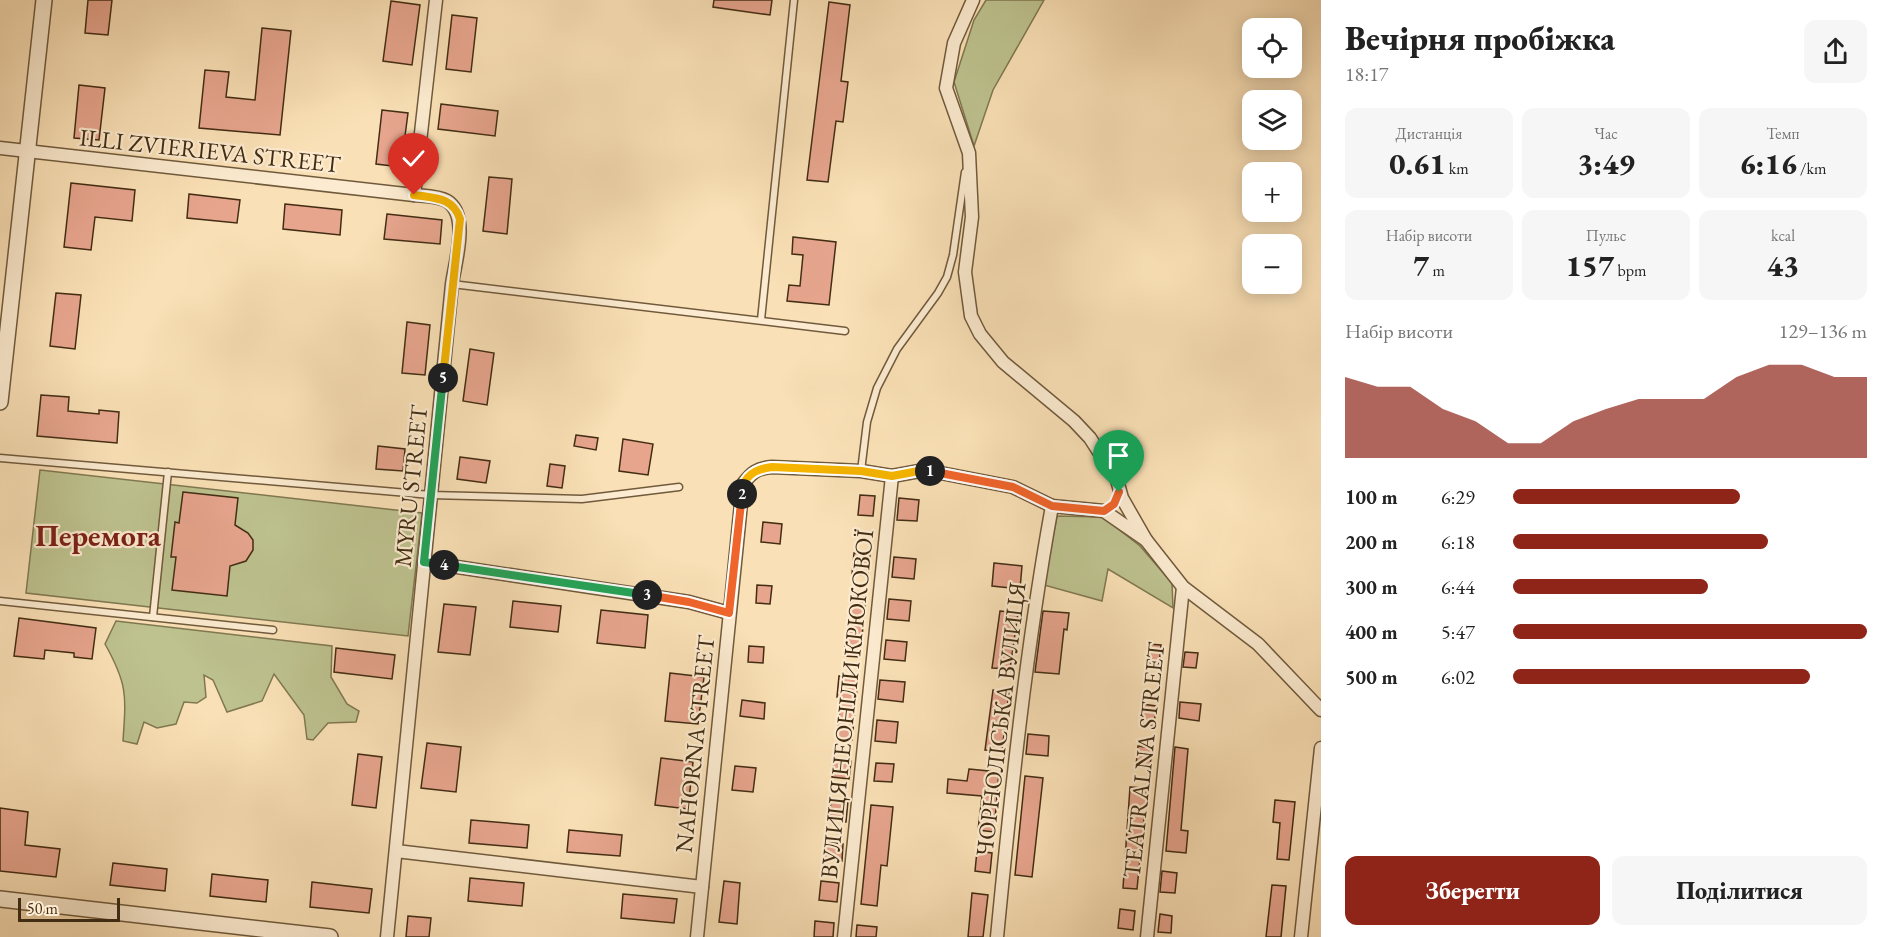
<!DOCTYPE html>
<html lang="uk">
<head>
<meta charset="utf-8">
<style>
	:root { --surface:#fff; --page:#f6f6f6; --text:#222; --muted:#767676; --accent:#8f2418 }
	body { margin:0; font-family:"EB Garamond",serif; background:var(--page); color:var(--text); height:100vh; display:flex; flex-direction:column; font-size:22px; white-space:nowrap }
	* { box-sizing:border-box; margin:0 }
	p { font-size:20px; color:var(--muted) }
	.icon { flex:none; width:33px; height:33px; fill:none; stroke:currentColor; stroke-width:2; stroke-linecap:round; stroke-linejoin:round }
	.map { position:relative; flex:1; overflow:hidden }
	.sheet { display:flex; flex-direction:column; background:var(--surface); width:570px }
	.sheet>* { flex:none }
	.fabs { position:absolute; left:1242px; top:18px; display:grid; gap:12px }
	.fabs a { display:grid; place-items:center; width:60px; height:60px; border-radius:12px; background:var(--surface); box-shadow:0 3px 15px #0003; font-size:30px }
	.scale { position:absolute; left:18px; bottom:15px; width:102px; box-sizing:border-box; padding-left:6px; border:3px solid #422d13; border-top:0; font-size:16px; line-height:21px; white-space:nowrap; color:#422d13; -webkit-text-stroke:4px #fcebd0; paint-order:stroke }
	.pin { position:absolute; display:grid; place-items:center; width:51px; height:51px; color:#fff; margin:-62px -26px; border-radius:50% 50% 50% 0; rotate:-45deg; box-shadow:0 0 6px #0007 }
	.pin .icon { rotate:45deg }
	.km { position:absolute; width:30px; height:30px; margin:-15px; border-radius:50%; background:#222; color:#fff; font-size:16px; line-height:30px; text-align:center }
	.round { display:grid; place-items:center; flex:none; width:63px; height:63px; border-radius:12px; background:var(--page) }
	.summary { display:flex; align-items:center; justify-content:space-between; height:102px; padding:0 24px }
	h1 { font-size:33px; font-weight:800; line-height:45px }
	.figures { display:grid; grid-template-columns:repeat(3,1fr); gap:9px; height:102px; padding:6px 24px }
	.figures div { display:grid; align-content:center; border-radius:12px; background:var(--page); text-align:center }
	.figures b { font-size:30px; font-weight:800 }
	.figures small { font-size:16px; font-weight:400 }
	.figures p { font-size:16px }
	.chart { height:168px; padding:12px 24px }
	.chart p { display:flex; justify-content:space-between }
	.chart svg { width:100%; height:108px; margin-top:6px; fill:var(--accent); opacity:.7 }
	.action { display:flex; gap:12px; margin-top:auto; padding:12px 24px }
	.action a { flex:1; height:69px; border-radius:12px; background:var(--accent); color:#fff; font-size:24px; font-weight:800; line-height:69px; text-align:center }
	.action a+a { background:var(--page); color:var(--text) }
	ul { padding:0 24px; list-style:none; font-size:20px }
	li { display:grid; grid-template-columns:96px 72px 1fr; align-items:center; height:45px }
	li i { height:15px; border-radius:8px; background:var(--accent) }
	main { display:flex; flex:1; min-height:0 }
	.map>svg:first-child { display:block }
	.green { fill:#bdc28f; stroke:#807851; stroke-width:1.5 }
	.building { fill:#e7a58e; stroke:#422d13; stroke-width:1.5 }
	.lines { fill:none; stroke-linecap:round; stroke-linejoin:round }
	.service-casing { stroke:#705a3c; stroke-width:9 }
	.minor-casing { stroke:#705a3c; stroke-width:15 }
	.tertiary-casing { stroke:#705a3c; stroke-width:18 }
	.service { stroke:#fcebd0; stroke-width:6 }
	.minor { stroke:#fcebd0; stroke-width:12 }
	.tertiary { stroke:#fcebd0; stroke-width:15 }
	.split-1-casing { stroke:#fff; stroke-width:12 }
	.split-2-casing { stroke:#fff; stroke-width:12 }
	.split-3-casing { stroke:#fff; stroke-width:12 }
	.split-4-casing { stroke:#fff; stroke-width:12 }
	.split-5-casing { stroke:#fff; stroke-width:12 }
	.split-6-casing { stroke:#fff; stroke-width:12 }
	.split-1 { stroke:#f0652b; stroke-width:8 }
	.split-2 { stroke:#f5b400; stroke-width:8 }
	.split-3 { stroke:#f0652b; stroke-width:8 }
	.split-4 { stroke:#22a559; stroke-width:8 }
	.split-5 { stroke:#22a559; stroke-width:8 }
	.split-6 { stroke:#f5b400; stroke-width:8 }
	.labels { text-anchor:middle; stroke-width:4.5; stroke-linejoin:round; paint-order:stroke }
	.street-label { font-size:24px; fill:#422d13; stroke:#fcebd0 }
	.district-label { font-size:30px; font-weight:bold; fill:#7a1f14; stroke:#fcebd0 }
</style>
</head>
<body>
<main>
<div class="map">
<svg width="1321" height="937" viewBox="0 0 1321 937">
	<rect width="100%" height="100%" fill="#fae0b6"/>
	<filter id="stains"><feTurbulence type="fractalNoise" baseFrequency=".00333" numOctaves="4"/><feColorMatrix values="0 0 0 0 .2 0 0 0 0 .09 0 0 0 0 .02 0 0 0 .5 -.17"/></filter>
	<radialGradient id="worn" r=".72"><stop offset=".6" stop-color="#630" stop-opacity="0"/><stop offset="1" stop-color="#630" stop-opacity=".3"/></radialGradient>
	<g class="green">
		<path d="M 986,0 L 1044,0 L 993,90 L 974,146 L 954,82 L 974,20 Z"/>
		<path d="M 40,470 L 422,513 L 408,636 L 26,593 Z"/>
		<path d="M 1057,516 L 1103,517 L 1140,546 L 1172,583 L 1173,608 L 1108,569 L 1102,601 L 1044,585 Z"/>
		<path d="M 116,621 L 332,646 L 331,677 L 347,704 L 359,711 L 356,722 L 328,723 L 313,740 L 307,739 L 304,715 L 274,674 L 262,701 L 227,712 L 213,680 L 204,675 L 206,697 L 197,703 L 184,702 L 176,724 L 157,728 L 144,722 L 137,744 L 123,741 C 126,696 128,685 105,644 Z"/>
	</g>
	<g class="building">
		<path d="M 88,0 L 112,0 L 108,35 L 85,33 Z"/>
		<path d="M 714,0 L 772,0 L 770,15 L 713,7 Z"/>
		<path d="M 391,1 L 420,5 L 412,65 L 383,61 Z"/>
		<path d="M 829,2 L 850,5 L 841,81 L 848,82 L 843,122 L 836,121 L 828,182 L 807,180 Z"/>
		<path d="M 452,15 L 477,18 L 471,72 L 446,69 Z"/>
		<path d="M 262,28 L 291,31 L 280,135 L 199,128 L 205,70 L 229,72 L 226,97 L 255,100 Z"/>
		<path d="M 79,85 L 105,88 L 99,140 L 74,138 Z"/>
		<path d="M 441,104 L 498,111 L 495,136 L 438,129 Z"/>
		<path d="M 382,110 L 408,113 L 401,167 L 376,164 Z"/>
		<path d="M 489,177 L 512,179 L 507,234 L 483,231 Z"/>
		<path d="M 71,183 L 135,190 L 132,221 L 95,217 L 91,250 L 64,247 Z"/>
		<path d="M 189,194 L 240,200 L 237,223 L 187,218 Z"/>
		<path d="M 285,204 L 342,210 L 340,235 L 283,229 Z"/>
		<path d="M 387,214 L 442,220 L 440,244 L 384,239 Z"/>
		<path d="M 793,237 L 836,242 L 829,305 L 787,301 L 789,285 L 800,286 L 803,255 L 792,254 Z"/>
		<path d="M 56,293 L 81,295 L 75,349 L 50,346 Z"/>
		<path d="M 407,322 L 430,325 L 425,375 L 402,373 Z"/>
		<path d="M 470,349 L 494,353 L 487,405 L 463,401 Z"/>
		<path d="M 41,395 L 69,397 L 68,411 L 99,414 L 99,410 L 119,412 L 117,443 L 37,436 Z"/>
		<path d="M 576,435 L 598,438 L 596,450 L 574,446 Z"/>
		<path d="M 623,439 L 653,444 L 648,475 L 619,471 Z"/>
		<path d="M 378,446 L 405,449 L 403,471 L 376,469 Z"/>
		<path d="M 460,457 L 490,461 L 486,483 L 457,479 Z"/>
		<path d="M 550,464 L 565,466 L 562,488 L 547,486 Z"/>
		<path d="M 183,492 L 238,498 L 235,525 L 248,533 L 253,540 L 253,550 L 246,561 L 230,566 L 227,596 L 172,590 L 176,557 L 171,557 L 175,522 L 179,523 Z"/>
		<path d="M 860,495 L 875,496 L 873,516 L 858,515 Z"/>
		<path d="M 899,498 L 919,500 L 917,521 L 897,520 Z"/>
		<path d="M 763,522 L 782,524 L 780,544 L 761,542 Z"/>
		<path d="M 854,553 L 870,554 L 868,575 L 852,574 Z"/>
		<path d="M 894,557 L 916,559 L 914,579 L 892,577 Z"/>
		<path d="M 994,563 L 1022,566 L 1020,589 L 992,586 Z"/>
		<path d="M 757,585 L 772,586 L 770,604 L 756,603 Z"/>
		<path d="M 852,595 L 866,596 L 860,657 L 844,656 L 846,635 L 848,635 Z"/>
		<path d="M 889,599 L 911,601 L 909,621 L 887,619 Z"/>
		<path d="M 513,601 L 561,606 L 558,632 L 510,627 Z"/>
		<path d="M 444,604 L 476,607 L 470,655 L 438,652 Z"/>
		<path d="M 601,610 L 648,615 L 645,648 L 597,643 Z"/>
		<path d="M 1000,611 L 1018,613 L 1010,669 L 992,668 Z"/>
		<path d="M 1043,611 L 1069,613 L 1067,630 L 1064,629 L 1059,674 L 1035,672 Z"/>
		<path d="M 19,618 L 96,628 L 92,659 L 74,657 L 74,653 L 45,650 L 44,659 L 14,656 Z"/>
		<path d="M 886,640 L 907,642 L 905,661 L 884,659 Z"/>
		<path d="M 1148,644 L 1161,645 L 1159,664 L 1146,663 Z"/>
		<path d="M 749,646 L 764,647 L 763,663 L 748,662 Z"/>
		<path d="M 336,648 L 395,655 L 392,679 L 334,672 Z"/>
		<path d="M 1185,652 L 1198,653 L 1196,668 L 1183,667 Z"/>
		<path d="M 670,673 L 704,677 L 698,724 L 665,721 Z"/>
		<path d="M 839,676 L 858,678 L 852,740 L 837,739 L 841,697 L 837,697 Z"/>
		<path d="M 880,680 L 905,682 L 903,702 L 878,699 Z"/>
		<path d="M 993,690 L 1009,692 L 1002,751 L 985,750 Z"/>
		<path d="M 742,700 L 765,703 L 764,719 L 740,716 Z"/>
		<path d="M 1180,702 L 1201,704 L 1199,721 L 1179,718 Z"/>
		<path d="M 1142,704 L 1156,706 L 1154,726 L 1140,725 Z"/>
		<path d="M 877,720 L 898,722 L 896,743 L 875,741 Z"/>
		<path d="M 1028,734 L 1049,736 L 1048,756 L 1026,754 Z"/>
		<path d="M 427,743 L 461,747 L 456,792 L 421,788 Z"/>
		<path d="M 1138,746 L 1152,748 L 1150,767 L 1136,766 Z"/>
		<path d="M 1175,747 L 1188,749 L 1181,830 L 1188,831 L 1186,853 L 1166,851 Z"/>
		<path d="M 358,754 L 382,757 L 376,808 L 352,805 Z"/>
		<path d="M 661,758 L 693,762 L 688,809 L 655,805 Z"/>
		<path d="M 834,760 L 851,761 L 849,779 L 832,777 Z"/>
		<path d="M 876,763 L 894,764 L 892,782 L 874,781 Z"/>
		<path d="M 735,766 L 756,768 L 753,792 L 732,790 Z"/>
		<path d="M 969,769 L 999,772 L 994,832 L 978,830 L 982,796 L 947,793 L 948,779 L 967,781 Z"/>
		<path d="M 1025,776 L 1043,778 L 1032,877 L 1015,875 Z"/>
		<path d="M 1130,787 L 1147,788 L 1137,889 L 1123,888 Z"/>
		<path d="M 831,800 L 848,801 L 846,822 L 829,820 Z"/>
		<path d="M 1275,800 L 1295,802 L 1289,860 L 1277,859 L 1280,823 L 1273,822 Z"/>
		<path d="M 871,805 L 893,807 L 887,866 L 881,865 L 877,906 L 861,904 Z"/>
		<path d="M 0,808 L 28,812 L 25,845 L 60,849 L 56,877 L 0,871 Z"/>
		<path d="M 471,820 L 529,825 L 527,848 L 469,843 Z"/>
		<path d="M 569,830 L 622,835 L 620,856 L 567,852 Z"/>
		<path d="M 825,842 L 843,844 L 842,861 L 823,859 Z"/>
		<path d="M 977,851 L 992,853 L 990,873 L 975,871 Z"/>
		<path d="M 113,863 L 167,869 L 165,891 L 110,885 Z"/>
		<path d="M 1162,871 L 1177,873 L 1175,893 L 1160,892 Z"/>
		<path d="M 212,874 L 268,880 L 266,902 L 210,896 Z"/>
		<path d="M 470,878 L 524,883 L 522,906 L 468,901 Z"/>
		<path d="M 724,881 L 740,883 L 737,924 L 719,922 Z"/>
		<path d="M 821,881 L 839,883 L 837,902 L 819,900 Z"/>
		<path d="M 312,882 L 372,889 L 369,913 L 310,907 Z"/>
		<path d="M 1272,885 L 1286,886 L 1281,937 L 1266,937 Z"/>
		<path d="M 972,893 L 988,895 L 983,937 L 968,937 Z"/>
		<path d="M 623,894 L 677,899 L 674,923 L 621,918 Z"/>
		<path d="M 1120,909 L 1135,911 L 1133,930 L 1118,928 Z"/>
		<path d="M 1160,914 L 1172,916 L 1171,933 L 1158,932 Z"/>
		<path d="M 408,916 L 431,918 L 429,937 L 406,937 Z"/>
		<path d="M 815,921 L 834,923 L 833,937 L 814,937 Z"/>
		<path d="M 857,925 L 877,927 L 876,937 L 856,937 Z"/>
	</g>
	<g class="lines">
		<defs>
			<g id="service">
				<path d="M 452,284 L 845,331"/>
				<path d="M 761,320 L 794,0"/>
				<path d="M 0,458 L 431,495 L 582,499 L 679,487"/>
				<path d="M 861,471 L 867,422 L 877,388 L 897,349 L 938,293 L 947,277 L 953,255 L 965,172"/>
				<path d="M 1104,511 L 1114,504 L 1119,495"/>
				<path d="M 0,601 L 273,630"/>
				<path d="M 153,617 L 168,472"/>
			</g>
			<g id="minor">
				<path d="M 973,0 L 954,43 L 946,88 L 969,153 L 972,217 L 965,272 L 971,316 L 980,334 L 1003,362 L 1074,421 L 1090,438 L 1117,480 L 1122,498 L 1146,540 L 1183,587 L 1258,644 L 1321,710"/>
				<path d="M 0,148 L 414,195"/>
				<path d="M 424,562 L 689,602 L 729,613"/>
				<path d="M 396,851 L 702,887"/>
				<path d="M 387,937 L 452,284 C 455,262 470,215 447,201 C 439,196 424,196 414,195 L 436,0"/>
				<path d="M 697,937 L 743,484 C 751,473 757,468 772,467 L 861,471 L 892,476 L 925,470 L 1013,487 L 1052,506 L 1104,511 L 1146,540"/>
				<path d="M 844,937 L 892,476"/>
				<path d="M 997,937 C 1011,793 1026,649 1052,506"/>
				<path d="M 1147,937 L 1183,587"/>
				<path d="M 1301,937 L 1321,748"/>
			</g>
			<g id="tertiary">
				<path d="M 0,402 L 44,0"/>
				<path d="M 0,899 L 330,937"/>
			</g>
		</defs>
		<use href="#service" class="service-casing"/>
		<use href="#minor" class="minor-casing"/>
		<use href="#tertiary" class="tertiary-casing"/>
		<use href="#service" class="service"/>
		<use href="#minor" class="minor"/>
		<use href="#tertiary" class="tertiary"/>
	</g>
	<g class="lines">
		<defs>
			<path id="split-1" d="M 930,471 L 1013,487 L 1052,506 L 1104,511 L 1114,504 L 1119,492"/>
			<path id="split-2" d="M 742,494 C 743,476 755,469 772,467 L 861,471 L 892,476 L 924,470 L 930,471"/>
			<path id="split-3" d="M 647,595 L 689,602 L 729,613 L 742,494"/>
			<path id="split-4" d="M 444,565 L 647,595"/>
			<path id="split-5" d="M 443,378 L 424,562 L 444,565"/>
			<path id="split-6" d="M 414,195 C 434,198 453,197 460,219 L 443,378"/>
		</defs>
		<use href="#split-1" class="split-1-casing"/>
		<use href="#split-2" class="split-2-casing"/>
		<use href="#split-3" class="split-3-casing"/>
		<use href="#split-4" class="split-4-casing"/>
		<use href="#split-5" class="split-5-casing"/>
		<use href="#split-6" class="split-6-casing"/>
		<use href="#split-1" class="split-1"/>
		<use href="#split-2" class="split-2"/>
		<use href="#split-3" class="split-3"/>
		<use href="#split-4" class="split-4"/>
		<use href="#split-5" class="split-5"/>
		<use href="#split-6" class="split-6"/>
	</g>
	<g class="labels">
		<g class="street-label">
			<text transform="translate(210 151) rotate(6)" y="8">ILLI ZVIERIEVA STREET</text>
			<text transform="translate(411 486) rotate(-84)" y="8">MYRU STREET</text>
			<text transform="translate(847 704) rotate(-84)" y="8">ВУЛИЦЯ НЕОНІЛИ КРЮКОВОЇ</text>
			<text transform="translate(1001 719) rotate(-83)" y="8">ЧОРНОЛІСЬКА ВУЛИЦЯ</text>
			<text transform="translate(695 744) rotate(-84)" y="8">NAHORNA STREET</text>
			<text transform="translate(1144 760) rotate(-84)" y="8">TEATRALNA STREET</text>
		</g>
		<g class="district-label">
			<text x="98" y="546">Перемога</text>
		</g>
	</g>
	<rect width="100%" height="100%" filter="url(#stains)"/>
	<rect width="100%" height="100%" fill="url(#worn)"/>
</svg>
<div class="fabs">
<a><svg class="icon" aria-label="locate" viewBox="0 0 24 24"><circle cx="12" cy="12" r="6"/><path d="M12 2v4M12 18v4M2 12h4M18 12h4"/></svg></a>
<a><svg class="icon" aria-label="layers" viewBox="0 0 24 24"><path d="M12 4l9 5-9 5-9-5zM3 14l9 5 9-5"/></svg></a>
<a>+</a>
<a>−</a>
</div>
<div class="scale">50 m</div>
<div class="pin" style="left:1119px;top:492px;background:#1e9e55"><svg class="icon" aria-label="arrive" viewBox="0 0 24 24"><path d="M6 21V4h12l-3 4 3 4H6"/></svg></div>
<div class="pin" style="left:414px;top:195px;background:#d93025"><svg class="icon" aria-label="check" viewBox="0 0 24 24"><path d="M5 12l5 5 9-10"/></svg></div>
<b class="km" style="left:930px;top:471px">1</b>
<b class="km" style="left:742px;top:494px">2</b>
<b class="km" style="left:647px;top:595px">3</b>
<b class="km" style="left:444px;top:565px">4</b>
<b class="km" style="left:443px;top:378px">5</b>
</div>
<section class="sheet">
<div class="summary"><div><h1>Вечірня пробіжка</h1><p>18:17</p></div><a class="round"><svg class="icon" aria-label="share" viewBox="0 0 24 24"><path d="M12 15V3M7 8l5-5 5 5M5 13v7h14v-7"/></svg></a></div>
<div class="figures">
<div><p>Дистанція</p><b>0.61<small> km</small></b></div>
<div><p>Час</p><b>3:49</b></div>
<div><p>Темп</p><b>6:16<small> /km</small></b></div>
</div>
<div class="figures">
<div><p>Набір висоти</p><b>7<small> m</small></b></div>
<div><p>Пульс</p><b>157<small> bpm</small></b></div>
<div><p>kcal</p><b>43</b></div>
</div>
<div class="chart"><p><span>Набір висоти</span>129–136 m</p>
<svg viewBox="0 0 160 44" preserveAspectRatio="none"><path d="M0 44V11L10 15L20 15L30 24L40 29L50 38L60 38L70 29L80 24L90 20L100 20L110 20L120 11L130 6L140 6L150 11L160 11V44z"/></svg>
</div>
<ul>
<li><b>100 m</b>6:29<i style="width:64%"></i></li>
<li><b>200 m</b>6:18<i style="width:72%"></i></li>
<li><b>300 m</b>6:44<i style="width:55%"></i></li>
<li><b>400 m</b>5:47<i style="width:100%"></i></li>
<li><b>500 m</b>6:02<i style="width:84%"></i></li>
</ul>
<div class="action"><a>Зберегти</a><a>Поділитися</a></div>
</section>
</main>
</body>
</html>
